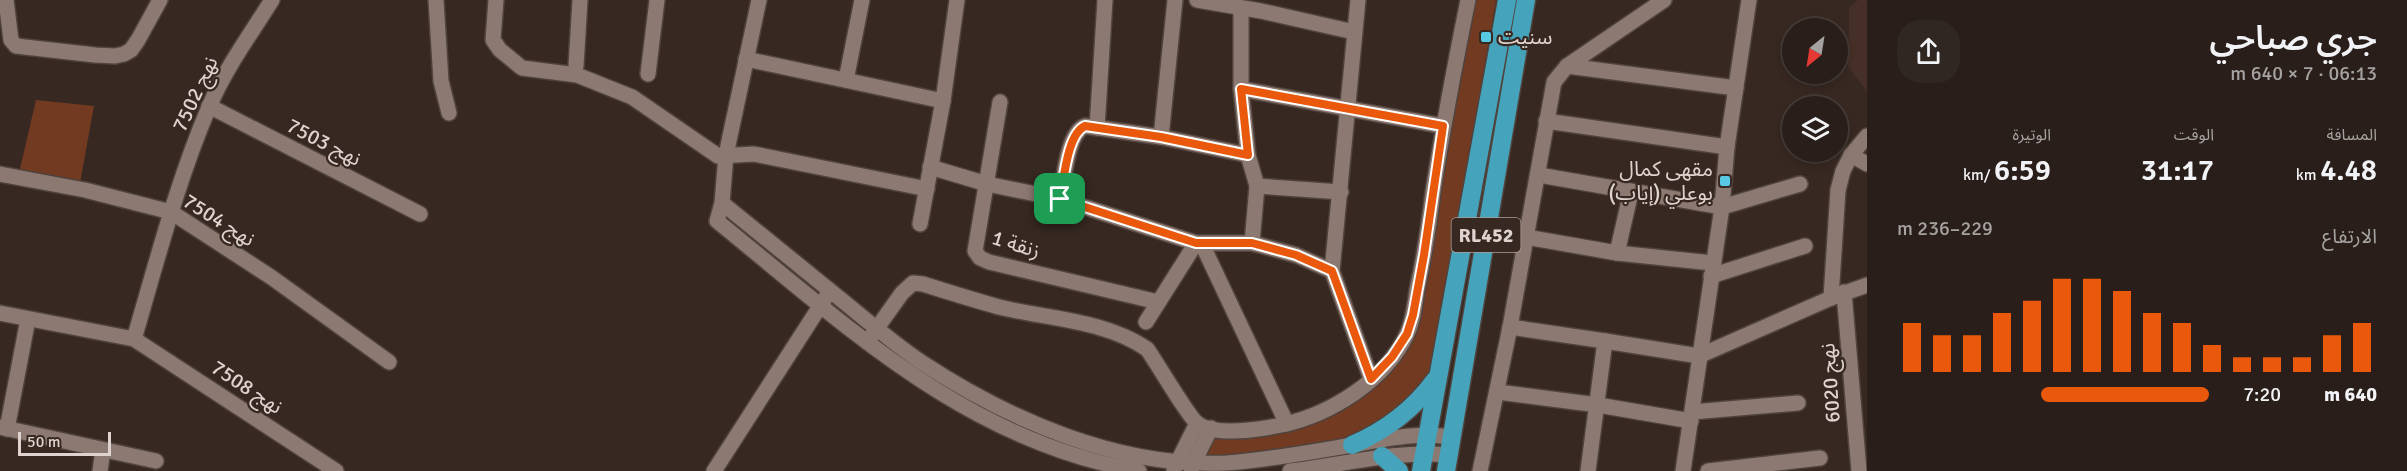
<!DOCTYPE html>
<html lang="ar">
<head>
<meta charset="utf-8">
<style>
	:root { --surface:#291e19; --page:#312722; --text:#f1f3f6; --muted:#a5a2a2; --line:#453c38; --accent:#ea580c }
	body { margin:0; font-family:Signika,"Noto Sans Arabic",sans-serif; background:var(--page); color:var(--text); direction:rtl; height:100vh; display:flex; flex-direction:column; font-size:22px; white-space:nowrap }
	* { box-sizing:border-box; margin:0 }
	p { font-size:20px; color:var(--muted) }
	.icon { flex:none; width:33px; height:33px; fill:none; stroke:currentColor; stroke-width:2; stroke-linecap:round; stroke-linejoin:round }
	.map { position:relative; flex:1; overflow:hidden; direction:ltr }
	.side { display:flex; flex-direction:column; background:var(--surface); width:540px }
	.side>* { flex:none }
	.needle { width:39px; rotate:210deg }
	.tools { position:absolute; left:1782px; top:18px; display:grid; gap:12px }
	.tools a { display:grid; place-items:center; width:66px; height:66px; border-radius:50%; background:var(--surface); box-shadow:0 3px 9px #0003,0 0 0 2px var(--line); font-size:30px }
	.scale { position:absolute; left:18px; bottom:15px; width:93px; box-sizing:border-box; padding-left:6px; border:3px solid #ded3cf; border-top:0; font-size:16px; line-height:21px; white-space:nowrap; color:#ded3cf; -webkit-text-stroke:4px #372821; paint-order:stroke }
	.pin { position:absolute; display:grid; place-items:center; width:51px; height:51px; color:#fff; margin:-26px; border-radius:12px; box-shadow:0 3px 9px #0006 }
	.round { display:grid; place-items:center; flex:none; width:63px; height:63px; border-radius:24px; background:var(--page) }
	.headline { display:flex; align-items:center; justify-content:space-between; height:102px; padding:0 30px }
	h1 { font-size:33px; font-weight:600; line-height:45px }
	.metrics { display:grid; grid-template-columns:repeat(3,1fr); gap:9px; height:102px; padding:6px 30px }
	.metrics div { display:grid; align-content:center }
	.metrics b { font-size:30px; font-weight:600 }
	.metrics small { font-size:16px; font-weight:400 }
	.metrics p { font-size:16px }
	.chart { height:168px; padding:12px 30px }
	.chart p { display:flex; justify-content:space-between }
	.chart svg { width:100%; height:108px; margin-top:6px; stroke:var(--accent); stroke-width:6 }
	ul { padding:0 30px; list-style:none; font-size:20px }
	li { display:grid; grid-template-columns:96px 72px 1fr; align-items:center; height:45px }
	li i { height:15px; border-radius:8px; background:var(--accent) }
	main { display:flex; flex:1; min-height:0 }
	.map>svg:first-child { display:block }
	.built { fill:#452f26 }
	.green { fill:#723a21 }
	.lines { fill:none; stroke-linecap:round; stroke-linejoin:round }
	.minor-casing { stroke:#50433d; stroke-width:18 }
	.highway-casing { stroke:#50433d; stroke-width:21 }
	.minor { stroke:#8c7971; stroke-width:15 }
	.highway { stroke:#45a4bb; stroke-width:18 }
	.route-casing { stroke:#fff; stroke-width:12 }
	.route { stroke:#ea580c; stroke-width:8 }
	.poi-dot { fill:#58c9e4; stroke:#372821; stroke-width:2 }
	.labels { text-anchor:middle; stroke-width:4.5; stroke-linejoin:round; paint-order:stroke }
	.shield { fill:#372821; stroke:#aca09b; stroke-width:1.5 }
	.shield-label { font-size:20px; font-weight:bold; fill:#ded3cf }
	.poi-label { font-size:21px; fill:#ded3cf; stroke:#372821; text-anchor:start }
	.street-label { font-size:21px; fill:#ded3cf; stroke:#372821 }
</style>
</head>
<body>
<main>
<section class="side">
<div class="headline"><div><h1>جري صباحي</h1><p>06:13 · 7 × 640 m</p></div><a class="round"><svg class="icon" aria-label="share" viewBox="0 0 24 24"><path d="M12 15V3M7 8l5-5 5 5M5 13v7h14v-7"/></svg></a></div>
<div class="metrics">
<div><p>المسافة</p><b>4.48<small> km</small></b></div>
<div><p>الوقت</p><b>31:17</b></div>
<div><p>الوتيرة</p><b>6:59<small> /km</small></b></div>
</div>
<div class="chart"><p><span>الارتفاع</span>229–236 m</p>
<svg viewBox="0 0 160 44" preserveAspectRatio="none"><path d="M5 44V24M15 44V29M25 44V29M35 44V20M45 44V15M55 44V6M65 44V6M75 44V11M85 44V20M95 44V24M105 44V33M115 44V38M125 44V38M135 44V38M145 44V29M155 44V24"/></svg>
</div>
<ul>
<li><b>640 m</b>7:20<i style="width:54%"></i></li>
</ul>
</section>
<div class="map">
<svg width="1867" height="471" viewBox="0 0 1867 471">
	<rect width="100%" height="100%" fill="#372821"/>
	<path class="built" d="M 1858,0 L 1867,0 L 1867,91 L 1848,67 L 1849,8 Z"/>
	<g class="green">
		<path d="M 1474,0 L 1496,0 L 1431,376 L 1412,401 L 1350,440 L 1199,462 L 1212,436 L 1336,411 L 1412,331 Z"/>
		<path d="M 36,100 L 94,106 L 80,183 L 19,173 Z"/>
	</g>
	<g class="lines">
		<defs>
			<g id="minor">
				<path d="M 6,0 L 11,40 L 16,46 L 95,55 L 115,56 L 124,54 L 131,50 L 138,40 L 160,0"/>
				<path d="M 436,0 L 441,81 L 449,113"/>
				<path d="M 496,0 L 493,40 L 500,50 L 522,68 L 577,75 L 632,97 L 718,156 L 754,154 L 927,189"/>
				<path d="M 759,0 L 726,155 L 722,203 L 717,221 C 848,327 967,441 1139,471"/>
				<path d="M 1197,0 L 1261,11 L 1354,32"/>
				<path d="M 1358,0 L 1332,271 L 1371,379"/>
				<path d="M 1241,8 L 1241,89 L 1248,155 L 1257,186 L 1252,243"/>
				<path d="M 746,59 L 943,101"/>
				<path d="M 576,66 L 580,0"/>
				<path d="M 1567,66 L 1736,88"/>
				<path d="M 648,74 L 657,0"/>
				<path d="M 846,80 L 862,0"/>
				<path d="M 1241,89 L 1443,126"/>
				<path d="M 1000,102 L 975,251 L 980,258 L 989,262 L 1158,302"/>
				<path d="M 209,106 L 420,214"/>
				<path d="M 1546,121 L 1727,147"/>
				<path d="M 1097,128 L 1105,0"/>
				<path d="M 1161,137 L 1175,0"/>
				<path d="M 1851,155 L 1867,164"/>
				<path d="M 930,167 L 987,184 L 1060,199 L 1196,243 L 1252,243 L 1296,255 L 1332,271"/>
				<path d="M 0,174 L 85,190 L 171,212 L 271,277 L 389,362"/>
				<path d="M 1539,175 L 1722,207 L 1800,184"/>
				<path d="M 1257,186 L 1341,192"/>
				<path d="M 1060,199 C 1064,180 1067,133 1085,126 L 1161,137 L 1248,155"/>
				<path d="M 722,203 C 764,237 807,272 849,306 C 872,325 896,345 921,362 C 1009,420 1119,468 1226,463 C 1268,460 1311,452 1352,445 C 1386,439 1417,432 1451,437"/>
				<path d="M 920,224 L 943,101 L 957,0"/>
				<path d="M 1526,237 L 1617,253 L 1712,263"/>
				<path d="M 1202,244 L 1287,424"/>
				<path d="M 1617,253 L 1631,192"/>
				<path d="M 1711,276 L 1805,246"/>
				<path d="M 1844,292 L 1859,471"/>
				<path d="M 1831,298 L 1838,190 L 1843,171 L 1851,155 L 1867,136"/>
				<path d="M 0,313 L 134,339 L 336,471"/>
				<path d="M 1146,322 L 1196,243"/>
				<path d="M 1510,327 L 1605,341 L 1588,471"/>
				<path d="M 134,339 C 157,261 177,182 209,107 C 225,69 250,35 272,0"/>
				<path d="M 1605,341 L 1699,356 L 1831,298 L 1867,285"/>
				<path d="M 867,342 L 902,293 L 913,283 L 923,284 C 948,292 974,300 999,307 C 1047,319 1105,320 1147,349 C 1156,361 1189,418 1198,424 C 1217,437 1261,429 1282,425 C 1331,414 1385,381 1407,334 C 1413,321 1415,305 1417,290 C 1424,258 1429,225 1433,192 C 1443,127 1455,64 1468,0"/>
				<path d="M 1498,392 L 1598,405 L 1691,421"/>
				<path d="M 1692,412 L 1798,403"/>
				<path d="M 0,427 L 156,461"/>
				<path d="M 7,429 L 28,319"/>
				<path d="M 1191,468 L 1211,428"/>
				<path d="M 1174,469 L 1197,423"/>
				<path d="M 100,471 L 103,450"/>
				<path d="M 714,471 L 826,297"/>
				<path d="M 1290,471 C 1343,465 1395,450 1448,455"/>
				<path d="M 1480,471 L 1510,327 L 1554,82 L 1567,66 L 1664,0"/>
				<path d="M 1683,471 L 1722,207 L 1727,147 L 1749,0"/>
				<path d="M 1708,471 L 1820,458"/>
			</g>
			<g id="highway">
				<path d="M 1352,445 C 1387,430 1413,410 1435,380"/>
				<path d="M 1382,456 L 1399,471"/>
				<path d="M 1421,471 L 1507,0"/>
				<path d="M 1446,471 L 1526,0"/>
			</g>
		</defs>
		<use href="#minor" class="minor-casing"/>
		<use href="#highway" class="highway-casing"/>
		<use href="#minor" class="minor"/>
		<use href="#highway" class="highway"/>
	</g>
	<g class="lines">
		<defs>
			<path id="route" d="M 1241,89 L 1443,126 L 1424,255 L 1413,315 L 1407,334 L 1392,357 L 1371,379 L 1332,271 L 1296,255 L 1252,243 L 1196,243 L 1060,199 C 1064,180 1067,134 1085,126 L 1161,137 L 1248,155 Z"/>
		</defs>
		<use href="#route" class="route-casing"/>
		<use href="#route" class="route"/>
	</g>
	<g class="poi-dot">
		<rect x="1480" y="31" width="12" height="12" rx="3"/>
		<rect x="1719" y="175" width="12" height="12" rx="3"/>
	</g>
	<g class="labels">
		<rect class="shield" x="1451.5" y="218" width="69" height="34" rx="4.5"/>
		<g class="shield-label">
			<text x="1486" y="242">RL452</text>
		</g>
		<g class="poi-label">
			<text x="1498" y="44">سنيت</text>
			<text x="1713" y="176" text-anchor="end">مقهى كمال<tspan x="1713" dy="24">بوعلي (إياب)</tspan></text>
		</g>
		<g class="street-label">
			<text transform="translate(195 94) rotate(-65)" y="7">نهج 7502</text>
			<text transform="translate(324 142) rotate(27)" y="7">نهج 7503</text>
			<text transform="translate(219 220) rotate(32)" y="7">نهج 7504</text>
			<text transform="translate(1016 244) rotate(17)" y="7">زنقة 1</text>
			<text transform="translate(1830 383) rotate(-94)" y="7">نهج 6020</text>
			<text transform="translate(247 387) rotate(33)" y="7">نهج 7508</text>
		</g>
	</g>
</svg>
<div class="tools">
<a><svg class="needle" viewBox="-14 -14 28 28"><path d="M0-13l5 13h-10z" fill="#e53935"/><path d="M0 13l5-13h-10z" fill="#a5a2a2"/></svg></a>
<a><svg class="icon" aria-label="layers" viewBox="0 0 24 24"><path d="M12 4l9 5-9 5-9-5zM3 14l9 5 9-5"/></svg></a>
</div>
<div class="scale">50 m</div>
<div class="pin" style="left:1060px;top:199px;background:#1e9e55"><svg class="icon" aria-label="arrive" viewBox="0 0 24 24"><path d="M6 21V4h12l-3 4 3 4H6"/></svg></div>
</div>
</main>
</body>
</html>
